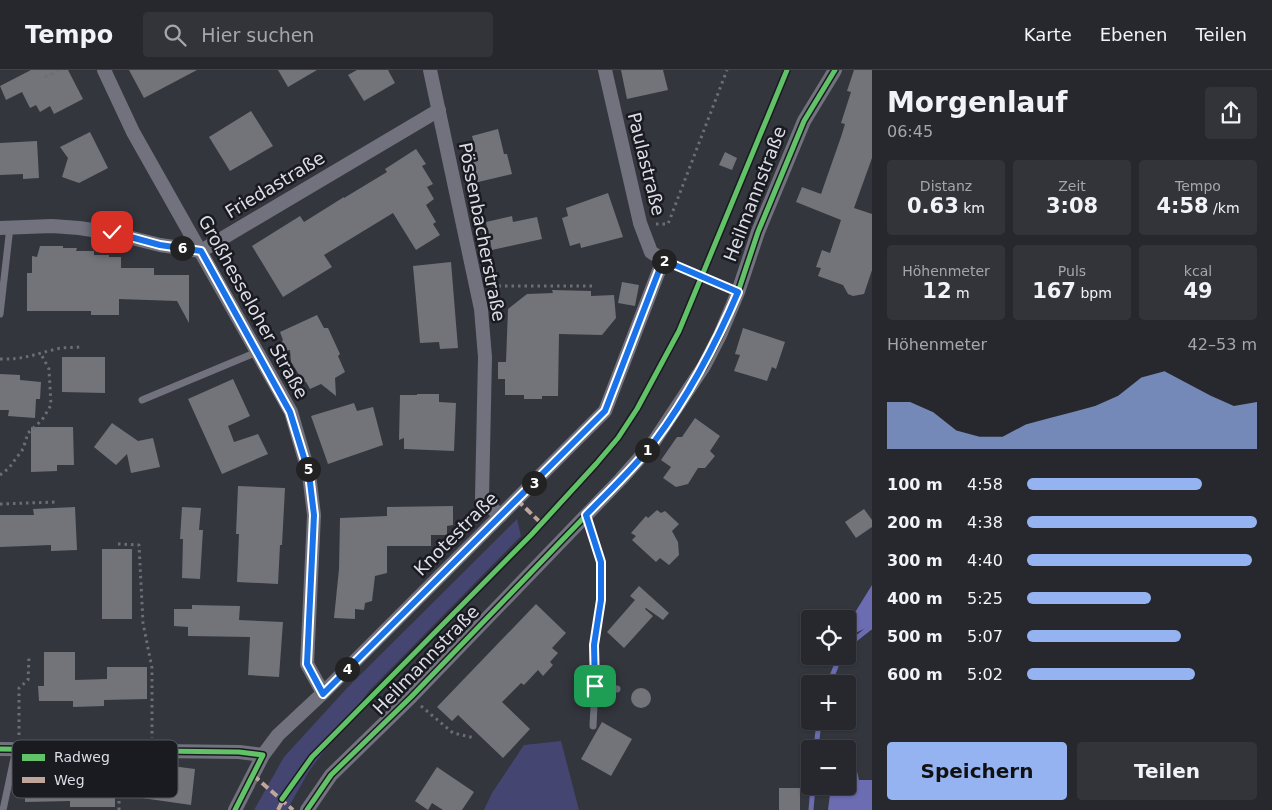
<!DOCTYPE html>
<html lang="de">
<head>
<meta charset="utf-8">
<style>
	:root { --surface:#27282e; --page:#33343a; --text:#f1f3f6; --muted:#a4a6aa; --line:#43444a; --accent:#95b2f1 }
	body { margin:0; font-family:"DejaVu Sans",sans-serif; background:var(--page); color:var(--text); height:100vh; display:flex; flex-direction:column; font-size:19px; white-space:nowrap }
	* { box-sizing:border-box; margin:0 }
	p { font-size:16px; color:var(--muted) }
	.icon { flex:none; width:28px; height:28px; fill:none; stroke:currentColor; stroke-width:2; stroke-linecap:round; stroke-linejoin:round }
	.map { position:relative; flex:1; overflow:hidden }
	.sheet { display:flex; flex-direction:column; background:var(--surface); width:400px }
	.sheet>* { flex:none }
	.tools { position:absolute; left:801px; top:540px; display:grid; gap:10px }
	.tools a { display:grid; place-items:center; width:55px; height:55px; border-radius:5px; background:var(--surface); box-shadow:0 1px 4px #0004,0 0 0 1px var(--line); font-size:25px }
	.pin { position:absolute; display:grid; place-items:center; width:42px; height:42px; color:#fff; margin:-21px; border-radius:10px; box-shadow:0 2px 8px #0006 }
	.km { position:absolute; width:25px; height:25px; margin:-12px; border-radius:50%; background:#222; color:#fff; font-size:14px; line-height:25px; text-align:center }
	.round { display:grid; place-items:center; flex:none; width:52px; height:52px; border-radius:5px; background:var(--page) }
	.headline { display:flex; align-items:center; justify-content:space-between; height:85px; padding:0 15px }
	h1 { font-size:28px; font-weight:700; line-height:38px }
	.metrics { display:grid; grid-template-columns:repeat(3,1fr); gap:8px; height:85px; padding:5px 15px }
	.metrics div { display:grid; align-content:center; border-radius:5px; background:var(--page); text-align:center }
	.metrics b { font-size:21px; font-weight:700 }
	.metrics small { font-size:14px; font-weight:400 }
	.metrics p { font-size:14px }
	.chart { height:140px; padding:10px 15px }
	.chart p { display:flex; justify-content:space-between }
	.chart svg { width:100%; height:90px; margin-top:5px; fill:var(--accent); opacity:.7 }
	.action { display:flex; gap:10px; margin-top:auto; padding:10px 15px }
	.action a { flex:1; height:58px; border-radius:5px; background:var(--accent); color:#111; font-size:20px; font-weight:700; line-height:58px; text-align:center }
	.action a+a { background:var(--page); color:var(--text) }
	ul { padding:0 15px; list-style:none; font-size:16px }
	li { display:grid; grid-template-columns:80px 60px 1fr; align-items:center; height:38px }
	li i { height:12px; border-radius:6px; background:var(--accent) }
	header { display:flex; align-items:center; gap:30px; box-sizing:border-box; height:70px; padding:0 25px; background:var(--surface); border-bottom:1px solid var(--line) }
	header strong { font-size:24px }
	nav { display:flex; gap:28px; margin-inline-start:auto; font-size:18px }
	.search { width:350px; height:45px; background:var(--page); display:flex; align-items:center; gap:12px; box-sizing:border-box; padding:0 18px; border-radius:5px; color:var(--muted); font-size:19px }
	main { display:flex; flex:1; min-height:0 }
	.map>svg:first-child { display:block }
	.green { fill:#444571 }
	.water { fill:#6b6cb1 }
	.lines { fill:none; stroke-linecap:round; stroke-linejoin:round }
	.stream { stroke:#6b6cb1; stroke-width:5 }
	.building { fill:#72747a }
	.path { stroke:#6c6d75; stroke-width:3; stroke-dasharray:2.5 4; stroke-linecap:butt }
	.lane { stroke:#71727d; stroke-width:7 }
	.street { stroke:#71727d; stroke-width:14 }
	.quiet { stroke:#c0a59a; stroke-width:4; stroke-dasharray:8 4; stroke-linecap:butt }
	.cycleway-casing { stroke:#1a1b21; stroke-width:8 }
	.cycleway { stroke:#61c268; stroke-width:5 }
	.route-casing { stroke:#fff; stroke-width:10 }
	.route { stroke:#1a73e8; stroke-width:6 }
	.labels { text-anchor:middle; stroke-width:5; stroke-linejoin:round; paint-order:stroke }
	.street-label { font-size:18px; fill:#dcdde6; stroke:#1a1b21 }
	.key { fill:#1a1b21; stroke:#54555c; stroke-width:1 }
	.key-label { font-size:14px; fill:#dcdde6 }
</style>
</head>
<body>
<header>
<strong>Tempo</strong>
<div class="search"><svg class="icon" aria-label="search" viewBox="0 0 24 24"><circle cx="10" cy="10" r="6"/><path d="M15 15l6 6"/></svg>Hier suchen</div>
<nav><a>Karte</a><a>Ebenen</a><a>Teilen</a></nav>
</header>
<main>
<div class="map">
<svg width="872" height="740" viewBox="0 0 872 740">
	<rect width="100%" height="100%" fill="#34363e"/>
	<g class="green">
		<path d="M 517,449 L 521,466 L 369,621 L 309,701 L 287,740 L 254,740 L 284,687 L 348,617 Z"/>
		<path d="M 561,671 L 579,740 L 484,740 L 492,723 L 524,675 Z"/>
	</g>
	<g class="water">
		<path d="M 872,515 L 872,560 L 869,557 L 855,563 L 851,576 L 848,577 L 848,550 L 854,544 Z"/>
		<path d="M 848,687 L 854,688 L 859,710 L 872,710 L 872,740 L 828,740 L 831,716 L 848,716 Z"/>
	</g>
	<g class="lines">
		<g class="stream">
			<path d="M 848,575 L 872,556"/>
			<path d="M 829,614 L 840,586"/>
			<path d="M 816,679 L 819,651"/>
			<path d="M 811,740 L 813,716"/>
		</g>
	</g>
	<g class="building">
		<path d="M 31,0 L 68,0 L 83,29 L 54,44 L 50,36 L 40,42 L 36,35 L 30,38 L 22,22 L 6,30 L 0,16 Z"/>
		<path d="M 129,0 L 197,0 L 144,28 Z"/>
		<path d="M 278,0 L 317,0 L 288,17 Z"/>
		<path d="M 357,0 L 388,0 L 395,13 L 364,31 L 348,5 Z"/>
		<path d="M 621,0 L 663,0 L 668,20 L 627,29 Z"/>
		<path d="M 854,0 L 872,0 L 872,88 L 854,138 L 872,144 L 872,200 L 864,224 L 853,226 L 848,224 L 843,215 L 818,206 L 821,198 L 816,197 L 822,180 L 830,183 L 841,150 L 796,132 L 802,117 L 821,124 L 841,67 L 845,54 L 841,53 L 851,22 L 847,21 Z"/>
		<path d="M 251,41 L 273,76 L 230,101 L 209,67 Z"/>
		<path d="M 498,59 L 504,84 L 507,84 L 512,104 L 474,113 L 466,79 L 475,77 L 472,66 Z"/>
		<path d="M 90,62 L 108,98 L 79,113 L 62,107 L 68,88 L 60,77 Z"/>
		<path d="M 37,71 L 39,108 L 23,109 L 23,104 L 0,105 L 0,73 Z"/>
		<path d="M 416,79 L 426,94 L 422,96 L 433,114 L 427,117 L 434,129 L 426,135 L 436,152 L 433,154 L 440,165 L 416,180 L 393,143 L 324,185 L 332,197 L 283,227 L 252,176 L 300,146 L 304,152 L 344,127 L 344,128 L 387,102 L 385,99 Z"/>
		<path d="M 725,82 L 737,88 L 732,100 L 719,95 Z"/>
		<path d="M 608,123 L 623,167 L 581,178 L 580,173 L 570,176 L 562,148 L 568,146 L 566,138 Z"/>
		<path d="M 512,146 L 513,152 L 537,147 L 542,169 L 492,180 L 486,152 Z"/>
		<path d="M 40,176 L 63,176 L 63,178 L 77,178 L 76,181 L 94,181 L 94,185 L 109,185 L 109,187 L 121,187 L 121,198 L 154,198 L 154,205 L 189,205 L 189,253 L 177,231 L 119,229 L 119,245 L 91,245 L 91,241 L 27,241 L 27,203 L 32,203 L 32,186 L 37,187 Z"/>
		<path d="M 451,192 L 458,278 L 440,279 L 439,272 L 420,273 L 413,196 Z"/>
		<path d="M 622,212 L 639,215 L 635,236 L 618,233 Z"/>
		<path d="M 552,220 L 591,221 L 591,226 L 614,225 L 616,248 L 602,265 L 559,264 L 558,326 L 542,326 L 542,329 L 524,329 L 524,325 L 505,325 L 505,309 L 498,309 L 498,292 L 506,292 L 508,239 L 527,224 L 553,223 Z"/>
		<path d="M 317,245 L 324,258 L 328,258 L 340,284 L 338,286 L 345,302 L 335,308 L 336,326 L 321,314 L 310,319 L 306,312 L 303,311 L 291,292 L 290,280 L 285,281 L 281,273 L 283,270 L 280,262 Z"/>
		<path d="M 743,258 L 785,272 L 776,299 L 772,297 L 767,311 L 734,301 L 740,285 L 735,284 Z"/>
		<path d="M 62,287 L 105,287 L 105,323 L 62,322 Z"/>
		<path d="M 0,304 L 20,305 L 20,310 L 41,312 L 40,329 L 36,329 L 35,348 L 8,346 L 9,340 L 0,340 Z"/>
		<path d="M 233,309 L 250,346 L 228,356 L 234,372 L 258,364 L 268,384 L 222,404 L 188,329 Z"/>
		<path d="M 417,324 L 439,324 L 439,332 L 456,333 L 454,381 L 404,379 L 404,368 L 399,370 L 400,325 L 417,325 Z"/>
		<path d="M 354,333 L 357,341 L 373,337 L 383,375 L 328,394 L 311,346 Z"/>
		<path d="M 695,348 L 720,366 L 710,381 L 715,386 L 705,398 L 698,398 L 688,414 L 676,417 L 663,408 L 671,397 L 661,390 L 677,367 L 682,367 Z"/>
		<path d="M 112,353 L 138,371 L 153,368 L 160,397 L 131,403 L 127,384 L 116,395 L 94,377 Z"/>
		<path d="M 31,357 L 73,357 L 74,395 L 57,395 L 57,401 L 31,402 Z"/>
		<path d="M 238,416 L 285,418 L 282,475 L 280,475 L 278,514 L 237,512 L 239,464 L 236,464 Z"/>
		<path d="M 453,436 L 453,455 L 447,456 L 447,465 L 431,465 L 431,476 L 387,476 L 387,503 L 375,506 L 372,531 L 365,533 L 364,540 L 355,539 L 355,549 L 334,548 L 339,499 L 340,448 L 387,446 L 387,437 Z"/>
		<path d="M 75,437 L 77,480 L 51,481 L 51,475 L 0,477 L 0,445 L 34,445 L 33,439 Z"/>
		<path d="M 182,437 L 201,438 L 199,460 L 203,460 L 200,509 L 182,508 L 183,469 L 180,469 Z"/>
		<path d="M 864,439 L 872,450 L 872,457 L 856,468 L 845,452 Z"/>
		<path d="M 657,440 L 661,443 L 665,441 L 679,454 L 672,461 L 678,472 L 679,485 L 669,495 L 660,488 L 656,492 L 632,470 L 636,466 L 631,463 L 646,446 L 648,448 Z"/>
		<rect x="102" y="479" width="30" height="70"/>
		<path d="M 639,516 L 669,543 L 663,550 L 646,538 L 645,539 L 653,546 L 624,578 L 607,562 L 635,530 L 630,526 Z"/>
		<path d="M 536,534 L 566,563 L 552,578 L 558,583 L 550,592 L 553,595 L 543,606 L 538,600 L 524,615 L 521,613 L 502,632 L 530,659 L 503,688 L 458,645 L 452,651 L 437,637 Z"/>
		<path d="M 192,535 L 240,536 L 239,550 L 283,552 L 279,607 L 248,605 L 250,567 L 188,566 L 188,557 L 174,556 L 174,539 L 192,539 Z"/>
		<path d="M 44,582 L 75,582 L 75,610 L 107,609 L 107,597 L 147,597 L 147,629 L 104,630 L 104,636 L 73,637 L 73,631 L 39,631 L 38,616 L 44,616 Z"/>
		<circle cx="641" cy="628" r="10"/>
		<path d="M 602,652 L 632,669 L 611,706 L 581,689 Z"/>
		<path d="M 164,695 L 195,699 L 191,735 L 135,727 L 140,705 L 163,709 Z"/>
		<path d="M 437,697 L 474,722 L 462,740 L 443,740 L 432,733 L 428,740 L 415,731 Z"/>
		<path d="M 76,700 L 115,700 L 115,737 L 70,737 L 70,731 L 25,732 L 25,701 Z"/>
		<rect x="779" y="718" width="21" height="22"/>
	</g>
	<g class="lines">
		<g class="path">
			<path d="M 45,7 L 60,0"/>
			<path d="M 656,154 L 668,154 L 727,0"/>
			<path d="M 675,195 L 725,216"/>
			<path d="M 492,216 L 594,216"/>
			<path d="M 0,289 C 22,290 36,284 56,279 C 64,277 72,278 80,277"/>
			<path d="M 0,405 L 9,398 L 23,379 L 28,363 L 42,350 L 51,335 L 49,299 L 41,284"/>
			<path d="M 0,434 L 57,432"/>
			<path d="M 118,474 L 139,475 L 143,553 L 152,598 L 152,668"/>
			<path d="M 421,636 L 453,663 L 475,668"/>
			<path d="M 19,665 L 19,618 L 28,610 L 29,587"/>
			<path d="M 119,740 L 119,696"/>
		</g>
		<g class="lane">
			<path d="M 0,244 L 10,157"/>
			<path d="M 142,330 L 257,282"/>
			<path d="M 586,445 L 601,492 L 601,530 L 594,575 L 595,616 L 617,619"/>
			<path d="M 593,656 L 595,616"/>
			<path d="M 3,740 L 16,679"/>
		</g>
		<g class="street">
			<path d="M 104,0 L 133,62 L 291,342 L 309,404 L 314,445 L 307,594 L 323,623"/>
			<path d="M 430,0 L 481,239 L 485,287 L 482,428 L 500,446"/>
			<path d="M 0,158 L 52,156 L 79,158 L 112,163 L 160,175 L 201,181 L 439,40"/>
			<path d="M 0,679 L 239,682 L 263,685"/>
			<path d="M 235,740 L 263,685 L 278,665 L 323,623 L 605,341 L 663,190 L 651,182 L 640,153 L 605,0"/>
			<path d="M 307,740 L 331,705 L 411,627 L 621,409 L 653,373 L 704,296 L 720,265 L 738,222 L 758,162 L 804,51 L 835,0"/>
		</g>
		<g class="quiet">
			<path d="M 517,430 L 542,454"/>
			<path d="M 253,705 L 293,740"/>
			<path d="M 278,740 L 285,726"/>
		</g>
		<defs>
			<g id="cycleway">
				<path d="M 0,679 L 239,682 L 263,685 L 235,740"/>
				<path d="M 282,729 L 312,687 L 531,465 L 596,394 L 618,368 L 637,339 L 679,261 L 787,0"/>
				<path d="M 307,740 L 331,705 L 411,627 L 621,409 L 653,373 L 704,296 L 720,265 L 738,222 L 758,162 L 804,51 L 835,0"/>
			</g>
		</defs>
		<use href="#cycleway" class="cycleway-casing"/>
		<use href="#cycleway" class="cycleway"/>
	</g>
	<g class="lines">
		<defs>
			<path id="route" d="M 112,162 L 160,175 L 201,181 L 290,342 L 309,404 L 314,445 L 307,594 L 323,624 L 605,341 L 663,190 L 738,222 C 715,276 689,325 654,372 C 634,398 609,421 586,445 L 601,492 L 601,530 L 594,575 L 595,616"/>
		</defs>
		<use href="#route" class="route-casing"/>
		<use href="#route" class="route"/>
	</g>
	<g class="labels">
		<g class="street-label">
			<text transform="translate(646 94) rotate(76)" y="6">Paulastraße</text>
			<text transform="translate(275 115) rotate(-31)" y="6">Friedastraße</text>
			<text transform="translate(755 124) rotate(-69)" y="6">Heilmannstraße</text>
			<text transform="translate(482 162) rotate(79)" y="6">Pössenbacherstraße</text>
			<text transform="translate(253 237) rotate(61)" y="6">Großhesseloher Straße</text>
			<text transform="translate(456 464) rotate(-45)" y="6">Knotestraße</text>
			<text transform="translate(426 590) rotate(-46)" y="6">Heilmannstraße</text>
		</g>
	</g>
	<rect x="12" y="670" width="166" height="58" rx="8" class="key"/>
	<rect x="22" y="684" width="23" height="7" fill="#61c268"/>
	<rect x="22" y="707" width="23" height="6" fill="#c0a59a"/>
	<g class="key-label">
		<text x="54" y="692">Radweg</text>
		<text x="54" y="715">Weg</text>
	</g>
</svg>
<div class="tools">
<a><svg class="icon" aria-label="locate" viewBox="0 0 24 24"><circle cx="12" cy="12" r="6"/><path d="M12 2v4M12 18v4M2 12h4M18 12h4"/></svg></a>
<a>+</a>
<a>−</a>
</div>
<div class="pin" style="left:595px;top:616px;background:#1e9e55"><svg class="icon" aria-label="arrive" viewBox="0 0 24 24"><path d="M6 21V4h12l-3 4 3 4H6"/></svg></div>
<div class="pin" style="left:112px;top:162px;background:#d93025"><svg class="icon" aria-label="check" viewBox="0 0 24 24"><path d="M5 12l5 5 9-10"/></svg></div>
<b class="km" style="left:647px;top:380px">1</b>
<b class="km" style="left:664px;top:191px">2</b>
<b class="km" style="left:534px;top:413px">3</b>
<b class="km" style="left:347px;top:599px">4</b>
<b class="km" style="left:308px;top:399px">5</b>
<b class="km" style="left:182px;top:178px">6</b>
</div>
<section class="sheet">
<div class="headline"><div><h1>Morgenlauf</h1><p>06:45</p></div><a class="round"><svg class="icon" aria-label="share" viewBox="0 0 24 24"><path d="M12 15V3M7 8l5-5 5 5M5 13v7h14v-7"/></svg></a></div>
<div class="metrics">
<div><p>Distanz</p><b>0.63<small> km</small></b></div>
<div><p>Zeit</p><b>3:08</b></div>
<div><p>Tempo</p><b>4:58<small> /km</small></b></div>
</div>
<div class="metrics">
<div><p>Höhenmeter</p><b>12<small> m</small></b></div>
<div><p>Puls</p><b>167<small> bpm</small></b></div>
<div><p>kcal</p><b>49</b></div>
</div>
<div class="chart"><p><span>Höhenmeter</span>42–53 m</p>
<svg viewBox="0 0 160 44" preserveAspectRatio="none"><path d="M0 44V21L10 21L20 26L30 35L40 38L50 38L60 32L70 29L80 26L90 23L100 18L110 9L120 6L130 12L140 18L150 23L160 21V44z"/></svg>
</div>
<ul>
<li><b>100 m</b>4:58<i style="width:76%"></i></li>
<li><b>200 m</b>4:38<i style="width:100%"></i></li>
<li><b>300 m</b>4:40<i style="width:98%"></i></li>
<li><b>400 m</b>5:25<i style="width:54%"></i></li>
<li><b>500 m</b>5:07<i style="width:67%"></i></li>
<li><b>600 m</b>5:02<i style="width:73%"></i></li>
</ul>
<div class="action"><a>Speichern</a><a>Teilen</a></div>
</section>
</main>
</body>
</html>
